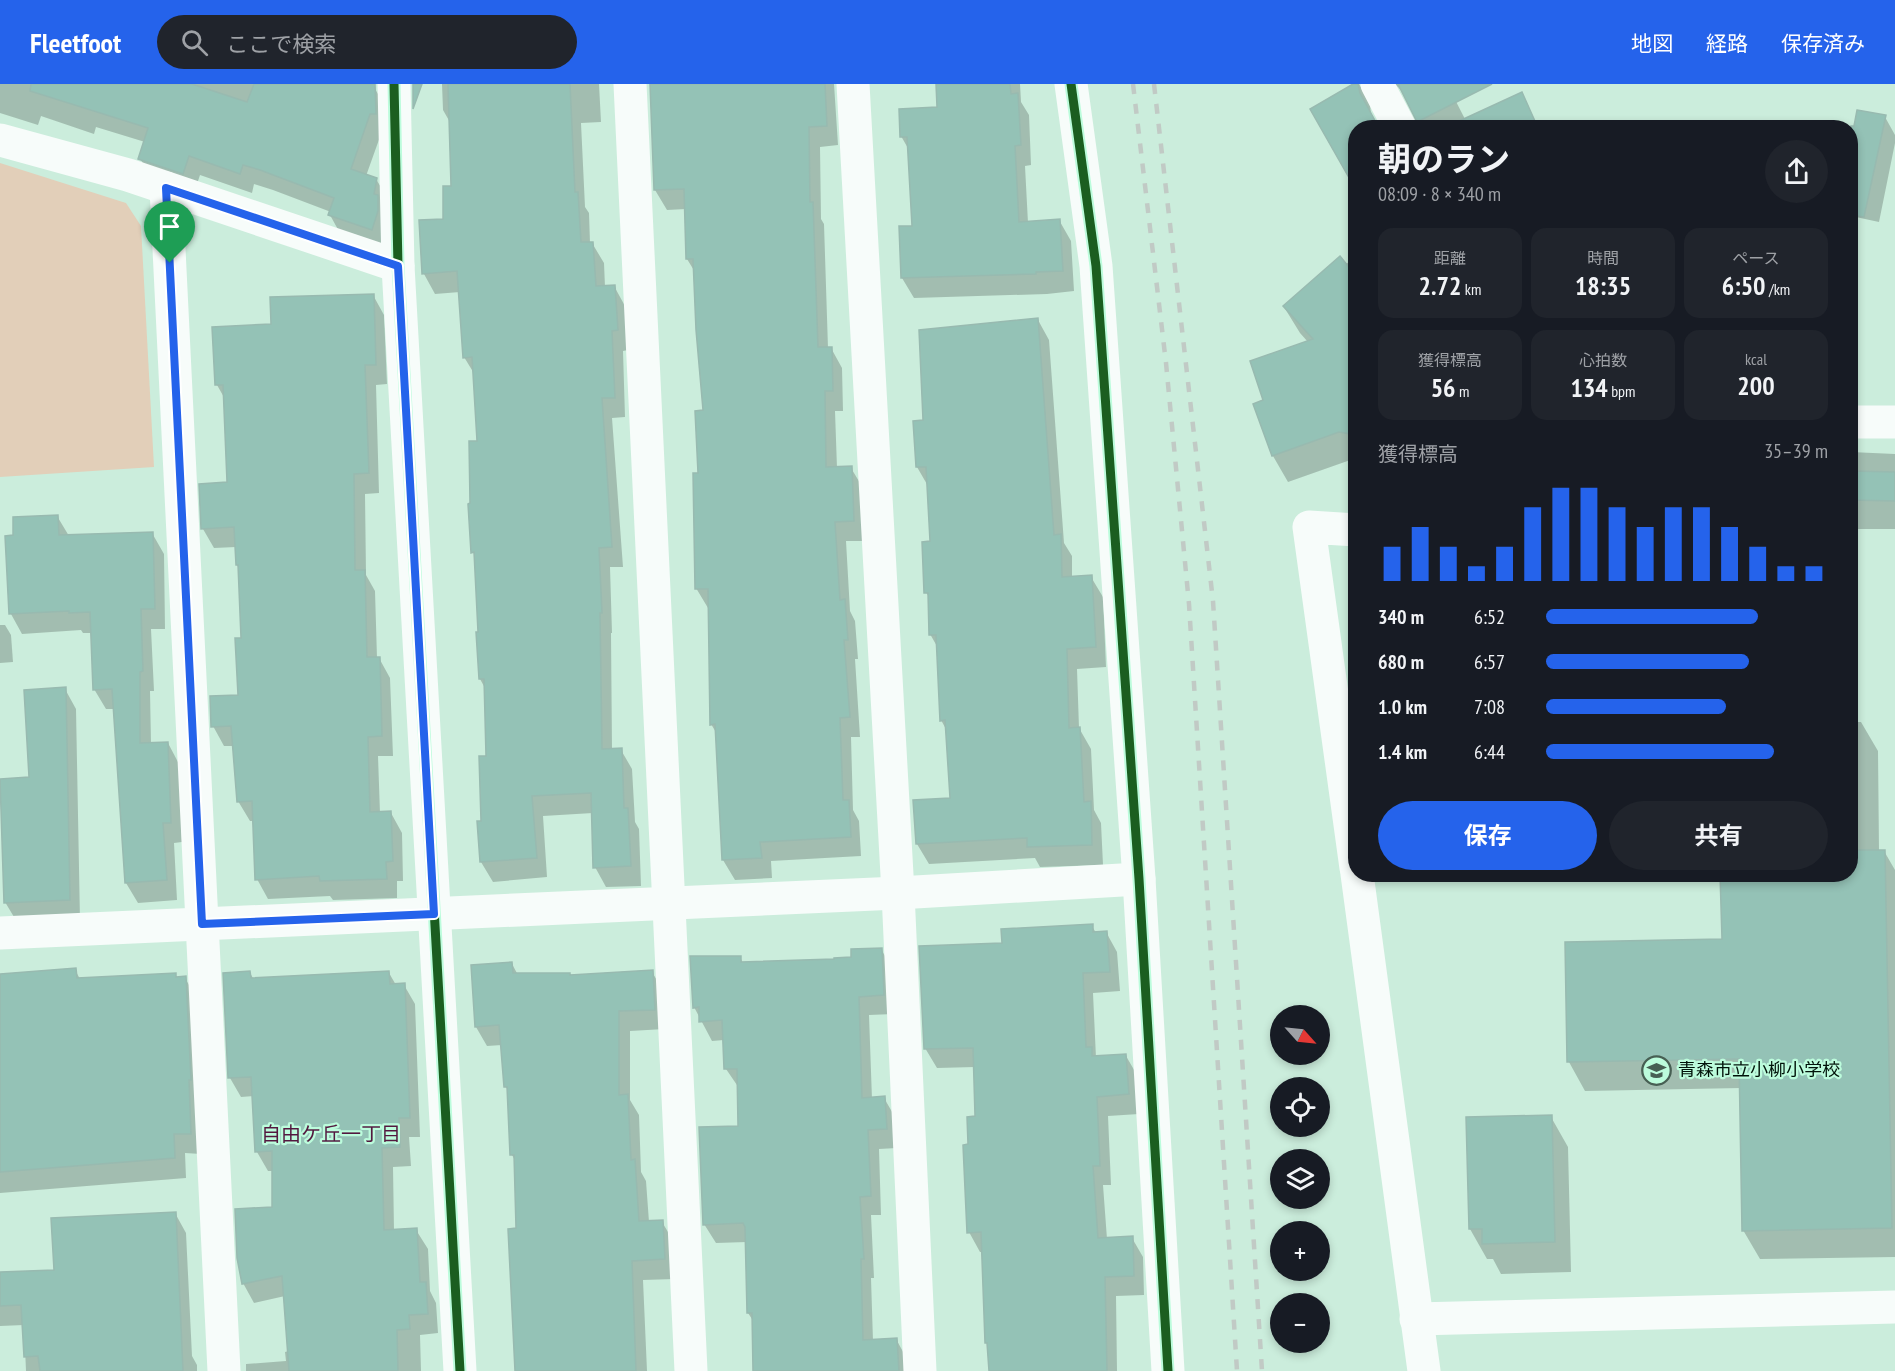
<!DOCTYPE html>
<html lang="ja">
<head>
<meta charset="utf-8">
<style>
	:root { --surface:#171b24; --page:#20242c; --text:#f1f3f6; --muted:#9ea1a6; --accent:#2563eb }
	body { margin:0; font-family:"PT Sans Narrow","Noto Sans JP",sans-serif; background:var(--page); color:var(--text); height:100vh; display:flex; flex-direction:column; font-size:22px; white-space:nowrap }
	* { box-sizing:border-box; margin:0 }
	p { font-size:20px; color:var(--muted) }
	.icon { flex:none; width:33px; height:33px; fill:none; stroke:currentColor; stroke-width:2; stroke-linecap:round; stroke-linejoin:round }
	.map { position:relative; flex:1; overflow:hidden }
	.panel { position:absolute; left:1348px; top:36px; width:510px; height:762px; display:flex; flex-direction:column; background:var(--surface); border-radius:24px; box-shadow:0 3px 9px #0003 }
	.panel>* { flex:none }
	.needle { width:39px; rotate:117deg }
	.tools { position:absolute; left:1270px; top:921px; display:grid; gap:12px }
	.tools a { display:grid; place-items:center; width:60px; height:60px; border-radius:50%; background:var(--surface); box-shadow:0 3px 9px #0003; font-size:30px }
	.pin { position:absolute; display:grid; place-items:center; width:51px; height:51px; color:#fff; margin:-62px -26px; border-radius:50% 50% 50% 0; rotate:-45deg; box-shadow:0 0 6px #0007 }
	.pin .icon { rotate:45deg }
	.round { display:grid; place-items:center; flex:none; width:63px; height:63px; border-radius:32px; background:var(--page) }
	.summary { display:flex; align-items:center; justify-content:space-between; height:102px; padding:0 30px }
	h1 { font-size:33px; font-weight:700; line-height:45px }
	.figures { display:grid; grid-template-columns:repeat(3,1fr); gap:9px; height:102px; padding:6px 30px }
	.figures div { display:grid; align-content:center; border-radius:15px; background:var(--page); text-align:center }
	.figures b { font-size:26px; font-weight:700 }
	.figures small { font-size:16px; font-weight:400 }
	.figures p { font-size:16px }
	.chart { height:168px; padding:12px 30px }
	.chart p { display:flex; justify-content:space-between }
	.chart svg { width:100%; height:108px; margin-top:6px; stroke:var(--accent); stroke-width:6 }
	.action { display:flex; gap:12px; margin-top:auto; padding:12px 30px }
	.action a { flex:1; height:69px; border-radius:36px; background:var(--accent); color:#fff; font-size:24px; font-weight:700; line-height:69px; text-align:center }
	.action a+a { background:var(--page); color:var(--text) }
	ul { padding:0 30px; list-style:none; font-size:20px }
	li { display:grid; grid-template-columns:96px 72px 1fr; align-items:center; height:45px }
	li i { height:15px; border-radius:8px; background:var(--accent) }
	header { display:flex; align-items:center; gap:36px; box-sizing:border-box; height:84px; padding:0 30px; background:var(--accent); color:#fff }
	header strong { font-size:28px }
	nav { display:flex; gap:33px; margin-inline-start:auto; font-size:21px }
	.search { width:420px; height:54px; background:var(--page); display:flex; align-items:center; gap:15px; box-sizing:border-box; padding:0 21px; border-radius:33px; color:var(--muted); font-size:22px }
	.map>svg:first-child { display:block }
	.green { fill:#e2cfb9 }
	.shadow { fill:#0003 }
	.building { fill:#94c2b6; stroke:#98bab0; stroke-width:1.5 }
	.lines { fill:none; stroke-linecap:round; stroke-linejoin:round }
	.minor { stroke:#f7fcfa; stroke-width:33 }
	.rail { stroke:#c1cac5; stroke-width:4.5; stroke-dasharray:10 10; stroke-linecap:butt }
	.cycleway-casing { stroke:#bcfcdc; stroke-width:13 }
	.cycleway { stroke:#1b5e20; stroke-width:9 }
	.route-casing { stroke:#fff; stroke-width:12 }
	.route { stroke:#2563eb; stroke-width:8 }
	.labels { text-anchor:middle; stroke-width:4.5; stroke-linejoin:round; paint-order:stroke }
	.poi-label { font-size:18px; fill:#001209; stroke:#bcfcdc; text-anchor:start }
	.neighbourhood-label { font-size:20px; fill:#53183f; stroke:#bcfcdc }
</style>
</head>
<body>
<header>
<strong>Fleetfoot</strong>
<div class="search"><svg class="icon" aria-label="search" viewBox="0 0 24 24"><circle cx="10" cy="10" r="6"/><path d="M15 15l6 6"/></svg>ここで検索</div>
<nav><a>地図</a><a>経路</a><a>保存済み</a></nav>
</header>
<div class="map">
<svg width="1895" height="1287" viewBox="0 0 1895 1287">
	<rect width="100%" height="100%" fill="#cbeddc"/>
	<path class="green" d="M 0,79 L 126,119 L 141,142 L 154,383 L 0,393 Z"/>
	<g class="shadow">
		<path d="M 0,0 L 365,0 L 374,3 L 386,24 L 386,36 L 366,92 L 376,95 L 388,115 L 383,165 L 341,151 L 330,131 L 331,128 L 273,106 L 254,100 L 252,109 L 200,91 L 194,109 L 151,94 L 140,74 L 145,58 L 96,43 L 94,50 L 41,32 L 38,41 L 0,29 Z"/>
		<path d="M 442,0 L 599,0 L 601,38 L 581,39 L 585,123 L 589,129 L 590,159 L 592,159 L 604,179 L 605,203 L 614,202 L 625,222 L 628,266 L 623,267 L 625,333 L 612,334 L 623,483 L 610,483 L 612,549 L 611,549 L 612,666 L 621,666 L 632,685 L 635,738 L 639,745 L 641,802 L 606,803 L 595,783 L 593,729 L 543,732 L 547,793 L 493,798 L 481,778 L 487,674 L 485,604 L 480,595 L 480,549 L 476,473 L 473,468 L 471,421 L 478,358 L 475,291 L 464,273 L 460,208 L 435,210 L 424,190 L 445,136 L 452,103 L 451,40 L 443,26 Z"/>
		<path d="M 688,0 L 834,0 L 838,61 L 820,63 L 821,135 L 824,140 L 828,264 L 831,264 L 842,284 L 843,327 L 835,327 L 837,384 L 851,384 L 863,404 L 865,457 L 846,457 L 850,527 L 855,537 L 858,575 L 855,575 L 860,653 L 851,653 L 853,726 L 859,737 L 861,772 L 771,777 L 772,794 L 735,796 L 723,776 L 717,650 L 711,640 L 710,524 L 708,524 L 696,504 L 700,390 L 705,328 L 695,188 L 687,175 L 686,125 L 667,126 L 655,106 Z"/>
		<path d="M 937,0 L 1020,0 L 1021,18 L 1029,31 L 1031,81 L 1025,82 L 1028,139 L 1059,136 L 1071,157 L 1074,207 L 1047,210 L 914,214 L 902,194 L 913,143 L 909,66 L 901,52 L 938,24 Z"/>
		<path d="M 1356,0 L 1359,0 L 1370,19 L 1371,31 L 1356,44 L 1356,103 L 1312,26 Z"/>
		<path d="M 1395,0 L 1447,0 L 1467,39 L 1457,44 L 1422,44 L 1405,10 Z"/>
		<path d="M 1521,10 L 1539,44 L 1496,44 Z"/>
		<path d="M 1885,33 L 1895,51 L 1895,59 L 1879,138 L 1851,132 L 1851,44 L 1831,44 L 1832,39 L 1855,44 Z"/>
		<path d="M 1356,173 L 1356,374 L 1288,398 L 1273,372 L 1265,317 L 1308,258 L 1300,249 L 1284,223 Z"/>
		<path d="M 373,211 L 384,231 L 387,300 L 376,301 L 379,409 L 365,410 L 366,491 L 375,507 L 377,574 L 379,574 L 390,594 L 393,672 L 378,672 L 380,729 L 391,729 L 402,749 L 403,797 L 397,797 L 397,814 L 333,816 L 330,812 L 268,815 L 257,795 L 254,737 L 250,737 L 238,717 L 234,662 L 224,662 L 213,642 L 239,612 L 242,555 L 240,486 L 237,481 L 236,463 L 214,464 L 203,445 L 228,399 L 225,315 L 217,301 L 272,242 Z"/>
		<path d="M 1038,236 L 1049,256 L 1064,459 L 1072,472 L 1072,494 L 1091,493 L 1103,513 L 1106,583 L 1077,585 L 1079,644 L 1091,665 L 1094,726 L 1101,739 L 1103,781 L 1040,783 L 1035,774 L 929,780 L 917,760 L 951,715 L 947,647 L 941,636 L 938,564 L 930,550 L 930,515 L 926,508 L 931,458 L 928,402 L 917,383 L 925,338 Z"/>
		<path d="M 1851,368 L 1895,370 L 1895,445 L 1851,445 Z"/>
		<path d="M 57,432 L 69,452 L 152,449 L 164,470 L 165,545 L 151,545 L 154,607 L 150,607 L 151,660 L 168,659 L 179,680 L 182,758 L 174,759 L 177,816 L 138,819 L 126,799 L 115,625 L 106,625 L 94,605 L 92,549 L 83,549 L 81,546 L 22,550 L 11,530 L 6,453 L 15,453 Z"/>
		<path d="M 0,541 L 5,541 L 11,551 L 13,578 L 0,579 Z"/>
		<path d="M 1851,602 L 1852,638 L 1861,638 L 1878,667 L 1879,767 L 1884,767 L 1895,786 L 1895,1173 L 1760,1175 L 1743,1146 L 1741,1004 L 1585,1007 L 1569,978 L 1723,856 L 1851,790 Z"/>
		<path d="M 65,605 L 76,625 L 80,836 L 17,838 L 5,818 L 0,696 L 30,694 Z"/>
		<path d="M 1092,842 L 1096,849 L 1106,848 L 1117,868 L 1120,907 L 1093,909 L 1096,974 L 1126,972 L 1137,991 L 1139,1030 L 1108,1032 L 1111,1101 L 1103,1101 L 1107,1155 L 1132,1154 L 1143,1173 L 1144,1211 L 1116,1212 L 1117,1287 L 991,1287 L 983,1168 L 980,1168 L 969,1148 L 970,1062 L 976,1034 L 975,983 L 937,984 L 925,964 L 1003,860 Z"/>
		<path d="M 881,865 L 892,884 L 894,930 L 869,931 L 872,1015 L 884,1014 L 895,1033 L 897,1064 L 879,1065 L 881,1131 L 871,1131 L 874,1194 L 871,1194 L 873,1257 L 896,1255 L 907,1275 L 908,1287 L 754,1287 L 754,1238 L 748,1229 L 747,1158 L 716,1159 L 704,1140 L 740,1043 L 739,1004 L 726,985 L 724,956 L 712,957 L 694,923 L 740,873 L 743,879 L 853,874 Z"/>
		<path d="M 512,880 L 518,891 L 571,893 L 652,888 L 664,908 L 665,945 L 630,947 L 630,1016 L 639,1031 L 641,1088 L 646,1097 L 649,1138 L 662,1138 L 674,1158 L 675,1195 L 643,1196 L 647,1287 L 517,1287 L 516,1078 L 512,1071 L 509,1008 L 506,1003 L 502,961 L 487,962 L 476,943 Z"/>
		<path d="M 75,886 L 80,895 L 175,891 L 177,894 L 185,894 L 196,913 L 201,1070 L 185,1069 L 186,1094 L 0,1109 L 0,891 Z"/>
		<path d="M 250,889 L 254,896 L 389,889 L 396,901 L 404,901 L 415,920 L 420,1053 L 409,1053 L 411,1082 L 393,1083 L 394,1147 L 416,1146 L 428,1165 L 430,1207 L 436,1219 L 438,1249 L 420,1251 L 421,1287 L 246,1287 L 246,1280 L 286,1277 L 285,1268 L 289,1267 L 285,1212 L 254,1219 L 243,1199 L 274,1124 L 274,1087 L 268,1087 L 257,1068 L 254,1012 L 241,1013 L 230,994 Z"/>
		<path d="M 1551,1033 L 1568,1063 L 1571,1188 L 1501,1190 L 1493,1175 L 1487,1175 L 1470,1145 L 1468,1035 Z"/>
		<path d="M 175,1129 L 186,1149 L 192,1272 L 197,1281 L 197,1287 L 26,1287 L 24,1241 L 0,1242 L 0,1189 L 56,1187 Z"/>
	</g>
	<g class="building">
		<path d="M 31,0 L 192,0 L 247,18 L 254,0 L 375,0 L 376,30 L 370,30 L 351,85 L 377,94 L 374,110 L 378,111 L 378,127 L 372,146 L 328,131 L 334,114 L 260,86 L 243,81 L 240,90 L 189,72 L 183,90 L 138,75 L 148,44 L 30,7 Z"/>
		<path d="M 413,0 L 422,0 L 413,25 Z"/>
		<path d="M 448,0 L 570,0 L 575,108 L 578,108 L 581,158 L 593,158 L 596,202 L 615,201 L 618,246 L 612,247 L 615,314 L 602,314 L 612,463 L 599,464 L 602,529 L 600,529 L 602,665 L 622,664 L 624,724 L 628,724 L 631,782 L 593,784 L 591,709 L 532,712 L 537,774 L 480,778 L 477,737 L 481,737 L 479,672 L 486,672 L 484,595 L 479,595 L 476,548 L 478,548 L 474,468 L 471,469 L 468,420 L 470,419 L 469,357 L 477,357 L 472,273 L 463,274 L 457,187 L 422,190 L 419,136 L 443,135 L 443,102 L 451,102 Z"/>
		<path d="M 650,0 L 825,0 L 827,42 L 809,43 L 810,118 L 813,118 L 818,263 L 832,263 L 833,307 L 825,307 L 826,383 L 852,382 L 854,437 L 835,438 L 840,516 L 845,515 L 848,556 L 844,556 L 850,633 L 840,634 L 843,716 L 849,716 L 851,753 L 760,758 L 762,774 L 722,776 L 715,640 L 710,641 L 708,505 L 695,505 L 693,389 L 698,389 L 695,327 L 703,326 L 696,246 L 693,175 L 686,175 L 684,105 L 654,106 Z"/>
		<path d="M 936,0 L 1010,0 L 1011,10 L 1018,9 L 1021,61 L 1015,62 L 1019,138 L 1060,135 L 1063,187 L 1036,188 L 1036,190 L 901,194 L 899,142 L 912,142 L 907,53 L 900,53 L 899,25 L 937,23 Z"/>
		<path d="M 1353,0 L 1358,0 L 1360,9 L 1379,44 L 1356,44 L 1356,106 L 1310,25 Z"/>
		<path d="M 1398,0 L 1492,0 L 1417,38 Z"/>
		<path d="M 1522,8 L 1538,44 L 1444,44 Z"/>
		<path d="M 1857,26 L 1886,31 L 1864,133 L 1851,131 L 1851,42 L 1854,42 Z"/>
		<path d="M 1340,172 L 1356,192 L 1356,351 L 1339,348 L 1272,372 L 1253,320 L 1263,316 L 1250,277 L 1313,255 L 1283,222 Z"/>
		<path d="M 374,210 L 376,281 L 365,281 L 369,389 L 354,390 L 355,486 L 365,486 L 367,573 L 380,573 L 382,652 L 368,653 L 370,728 L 391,727 L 393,777 L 386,778 L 387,795 L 320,797 L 319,792 L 255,796 L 252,717 L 237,718 L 231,642 L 211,643 L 210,612 L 238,611 L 235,554 L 241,554 L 238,481 L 236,481 L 234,443 L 201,445 L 199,400 L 227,398 L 223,301 L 215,301 L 212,243 L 271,240 L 270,213 Z"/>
		<path d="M 1038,234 L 1054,451 L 1061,450 L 1062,493 L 1092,491 L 1096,563 L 1067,565 L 1069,644 L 1080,643 L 1084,718 L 1091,717 L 1092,761 L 1027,763 L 1027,754 L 916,760 L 913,716 L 950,714 L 945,636 L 940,637 L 936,551 L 929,551 L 928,509 L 924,509 L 922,458 L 930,457 L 926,383 L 916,383 L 913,337 L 923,336 L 919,246 Z"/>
		<path d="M 1851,387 L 1895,388 L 1895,417 L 1851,416 Z"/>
		<path d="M 58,431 L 59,451 L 153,448 L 155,525 L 141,525 L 143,587 L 140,588 L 140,659 L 168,658 L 171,739 L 163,739 L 167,796 L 125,799 L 112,605 L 93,606 L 90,528 L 69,529 L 69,527 L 9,530 L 5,452 L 13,451 L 13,433 Z"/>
		<path d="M 66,603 L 70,816 L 4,819 L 0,695 L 29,693 L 24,606 Z"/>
		<path d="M 1851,766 L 1885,766 L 1892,1144 L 1742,1147 L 1739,975 L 1567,978 L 1565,858 L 1722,855 L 1720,790 L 1851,790 Z"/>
		<path d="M 1093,840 L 1093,848 L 1107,847 L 1110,888 L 1083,889 L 1086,963 L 1092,963 L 1092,972 L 1126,970 L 1129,1010 L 1097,1013 L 1100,1082 L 1093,1082 L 1098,1154 L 1133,1152 L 1134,1192 L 1105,1193 L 1107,1287 L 989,1287 L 987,1259 L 985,1259 L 981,1148 L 967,1149 L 963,1061 L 968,1060 L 967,1033 L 975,1032 L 973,964 L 924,965 L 919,862 L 1002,859 L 1001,845 Z"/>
		<path d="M 882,864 L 884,911 L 859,913 L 862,1014 L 885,1012 L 887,1045 L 868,1046 L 871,1112 L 860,1113 L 864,1175 L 861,1175 L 863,1256 L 897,1254 L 899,1287 L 753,1287 L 752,1229 L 747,1229 L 745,1143 L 743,1139 L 703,1141 L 699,1043 L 738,1042 L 737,985 L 724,985 L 722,936 L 699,938 L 699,923 L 693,924 L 690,872 L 741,872 L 741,878 L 834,875 L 834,874 L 851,873 L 851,865 Z"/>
		<path d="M 512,878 L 513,889 L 570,889 L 570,891 L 653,886 L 655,926 L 619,927 L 619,1011 L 628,1010 L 631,1076 L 635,1075 L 639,1137 L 663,1136 L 665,1175 L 632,1177 L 636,1287 L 515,1287 L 508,1145 L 516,1144 L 514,1071 L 510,1071 L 507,1003 L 504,1003 L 499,941 L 475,943 L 471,881 Z"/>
		<path d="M 76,884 L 77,894 L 176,889 L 176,893 L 186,892 L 191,996 L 189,996 L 191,1050 L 174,1050 L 175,1074 L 0,1088 L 0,890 Z"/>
		<path d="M 250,887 L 251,894 L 389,887 L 390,900 L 405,899 L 410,1034 L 399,1034 L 400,1063 L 382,1064 L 384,1146 L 417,1144 L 420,1198 L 426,1198 L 428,1230 L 409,1231 L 410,1245 L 397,1246 L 398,1287 L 289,1287 L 282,1192 L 242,1200 L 237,1174 L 235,1125 L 272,1123 L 272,1067 L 255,1068 L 251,993 L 228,994 L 223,889 Z"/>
		<path d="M 1552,1031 L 1555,1158 L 1482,1160 L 1482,1145 L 1469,1145 L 1466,1033 Z"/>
		<path d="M 176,1128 L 183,1287 L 40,1287 L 38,1272 L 24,1273 L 21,1221 L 0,1222 L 0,1188 L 54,1186 L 51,1134 Z"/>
	</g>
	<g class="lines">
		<g class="minor">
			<path d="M 394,0 L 398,182 L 460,1287"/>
			<path d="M 630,0 L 691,1287"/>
			<path d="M 853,0 L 898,809 L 920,1287"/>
			<path d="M 1071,0 L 1096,182 L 1139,795 L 1168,1287"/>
			<path d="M 1377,0 L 1400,44"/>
			<path d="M 0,56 L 128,91 L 398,182"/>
			<path d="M 166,104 L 224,1287"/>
			<path d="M 1851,338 L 1895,338"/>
			<path d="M 1356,446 L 1309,443 L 1356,784"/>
			<path d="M 1357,790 L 1424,1287"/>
			<path d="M 0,849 L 898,809 L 1139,795"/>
			<path d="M 1416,1235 L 1895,1223"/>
		</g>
		<g class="rail">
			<path d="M 1133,0 L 1166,279 L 1189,520 L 1237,1287"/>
			<path d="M 1154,0 L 1213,517 L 1262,1287"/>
		</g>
		<defs>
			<g id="cycleway">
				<path d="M 394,0 L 398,182 L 460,1287"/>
				<path d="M 1071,0 L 1096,182 L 1139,795 L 1168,1287"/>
			</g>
		</defs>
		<use href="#cycleway" class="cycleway-casing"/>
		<use href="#cycleway" class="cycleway"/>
	</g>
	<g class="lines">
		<defs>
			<path id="route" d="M 166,104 L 398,182 L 434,830 L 202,840 Z"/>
		</defs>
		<use href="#route" class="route-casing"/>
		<use href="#route" class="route"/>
	</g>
	<defs>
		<symbol id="school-ring" viewBox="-11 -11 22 22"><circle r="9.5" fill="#bcfcdc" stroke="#475f53" stroke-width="1.5"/><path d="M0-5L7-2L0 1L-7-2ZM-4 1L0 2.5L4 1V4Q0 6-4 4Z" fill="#475f53"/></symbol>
	</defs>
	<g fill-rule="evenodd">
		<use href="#school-ring" x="1640" y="970" width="33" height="33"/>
	</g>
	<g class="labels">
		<g class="poi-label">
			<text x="1678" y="992">青森市立小柳小学校</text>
		</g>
		<g class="neighbourhood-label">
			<text x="331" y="1057">自由ケ丘一丁目</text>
		</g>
	</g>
</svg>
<div class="tools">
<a><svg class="needle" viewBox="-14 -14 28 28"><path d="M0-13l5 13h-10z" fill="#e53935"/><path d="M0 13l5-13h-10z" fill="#9ea1a6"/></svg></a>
<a><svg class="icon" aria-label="locate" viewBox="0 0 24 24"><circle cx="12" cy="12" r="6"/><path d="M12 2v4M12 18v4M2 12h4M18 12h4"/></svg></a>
<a><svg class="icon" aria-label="layers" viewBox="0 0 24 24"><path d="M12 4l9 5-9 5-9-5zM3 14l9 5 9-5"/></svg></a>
<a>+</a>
<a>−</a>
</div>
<div class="pin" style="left:170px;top:179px;background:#1e9e55"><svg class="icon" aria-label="arrive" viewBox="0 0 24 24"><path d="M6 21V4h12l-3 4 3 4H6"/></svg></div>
<section class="panel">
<div class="summary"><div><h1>朝のラン</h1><p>08:09 · 8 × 340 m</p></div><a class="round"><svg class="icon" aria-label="share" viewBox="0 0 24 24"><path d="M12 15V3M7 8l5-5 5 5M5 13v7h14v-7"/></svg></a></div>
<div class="figures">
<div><p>距離</p><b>2.72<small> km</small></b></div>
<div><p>時間</p><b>18:35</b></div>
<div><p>ペース</p><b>6:50<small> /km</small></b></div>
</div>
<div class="figures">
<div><p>獲得標高</p><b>56<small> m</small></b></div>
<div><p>心拍数</p><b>134<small> bpm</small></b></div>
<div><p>kcal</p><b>200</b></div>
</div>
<div class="chart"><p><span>獲得標高</span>35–39 m</p>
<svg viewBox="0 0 160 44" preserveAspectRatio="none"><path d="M5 44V30M15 44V22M25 44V30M35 44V38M45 44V30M55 44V14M65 44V6M75 44V6M85 44V14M95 44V22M105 44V14M115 44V14M125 44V22M135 44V30M145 44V38M155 44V38"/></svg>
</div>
<ul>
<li><b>340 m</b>6:52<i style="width:75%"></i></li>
<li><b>680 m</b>6:57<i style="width:72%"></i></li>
<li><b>1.0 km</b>7:08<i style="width:64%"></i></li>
<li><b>1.4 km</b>6:44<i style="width:81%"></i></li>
</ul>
<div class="action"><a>保存</a><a>共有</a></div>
</section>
</div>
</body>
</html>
